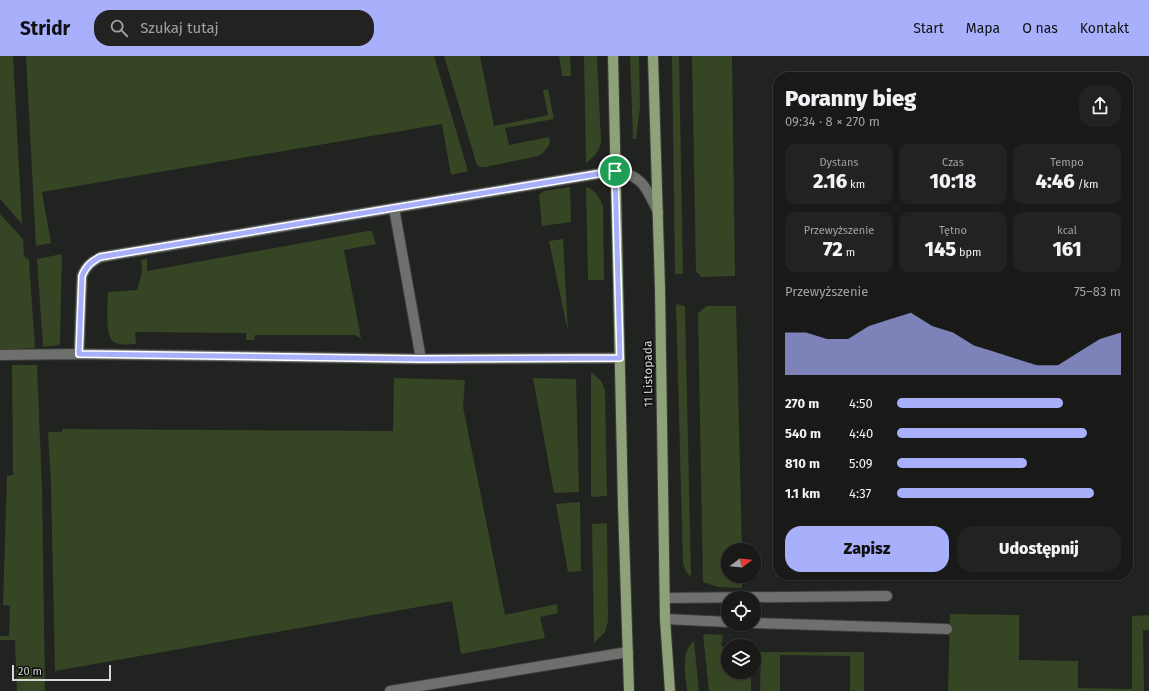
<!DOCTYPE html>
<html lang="pl">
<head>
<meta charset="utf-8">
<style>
	:root { --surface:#191a18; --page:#222321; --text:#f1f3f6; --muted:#9fa1a2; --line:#373837; --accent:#a8b0fc }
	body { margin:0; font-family:"Fira Sans",sans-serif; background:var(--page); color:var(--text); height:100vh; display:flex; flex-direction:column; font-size:15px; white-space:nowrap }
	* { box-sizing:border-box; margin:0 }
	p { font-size:13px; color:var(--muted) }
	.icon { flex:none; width:22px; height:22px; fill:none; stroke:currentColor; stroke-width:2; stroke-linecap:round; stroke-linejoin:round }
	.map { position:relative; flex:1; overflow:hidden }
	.sheet { position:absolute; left:773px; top:16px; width:360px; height:508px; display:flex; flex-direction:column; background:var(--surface); border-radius:16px; box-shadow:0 1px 3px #0004,0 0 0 1px var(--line) }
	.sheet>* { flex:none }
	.needle { width:26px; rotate:74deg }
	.controls { position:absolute; left:721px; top:487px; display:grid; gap:8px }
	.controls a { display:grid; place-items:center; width:40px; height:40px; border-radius:50%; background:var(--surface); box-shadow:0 1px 3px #0004,0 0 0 1px var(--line); font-size:20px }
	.scale { position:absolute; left:12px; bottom:10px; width:99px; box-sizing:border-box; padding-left:4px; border:2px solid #d7d8d6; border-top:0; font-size:11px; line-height:14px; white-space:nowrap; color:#d7d8d6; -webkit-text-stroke:3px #0b0c0b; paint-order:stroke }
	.pin { position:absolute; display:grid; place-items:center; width:34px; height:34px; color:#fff; margin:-17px; border:2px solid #fff; border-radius:50%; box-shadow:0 1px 4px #0007 }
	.round { display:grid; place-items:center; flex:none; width:42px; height:42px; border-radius:16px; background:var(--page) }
	.head { display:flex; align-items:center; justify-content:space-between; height:68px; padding:0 12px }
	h1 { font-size:22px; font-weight:800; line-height:30px }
	.stats { display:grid; grid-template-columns:repeat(3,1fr); gap:6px; height:68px; padding:4px 12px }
	.stats div { display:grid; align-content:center; border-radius:10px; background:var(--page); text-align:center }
	.stats b { font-size:20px; font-weight:800 }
	.stats small { font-size:11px; font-weight:400 }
	.stats p { font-size:11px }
	.chart { height:112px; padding:8px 12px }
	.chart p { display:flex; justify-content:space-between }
	.chart svg { width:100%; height:72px; margin-top:4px; fill:var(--accent); opacity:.7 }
	.cta { display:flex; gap:8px; margin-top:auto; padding:8px 12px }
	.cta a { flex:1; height:46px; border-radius:16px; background:var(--accent); color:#111; font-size:16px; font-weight:800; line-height:46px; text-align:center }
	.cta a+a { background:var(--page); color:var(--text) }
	ul { padding:0 12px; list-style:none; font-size:13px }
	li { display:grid; grid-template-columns:64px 48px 1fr; align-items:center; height:30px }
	li i { height:10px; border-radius:5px; background:var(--accent) }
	header { display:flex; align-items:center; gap:24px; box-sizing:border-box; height:56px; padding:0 20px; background:var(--accent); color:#111 }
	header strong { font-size:19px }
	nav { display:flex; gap:22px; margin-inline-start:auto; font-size:14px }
	.search { width:280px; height:36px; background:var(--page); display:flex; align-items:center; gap:10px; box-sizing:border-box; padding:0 14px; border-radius:16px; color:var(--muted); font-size:15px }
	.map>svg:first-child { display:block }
	.green { fill:#364524 }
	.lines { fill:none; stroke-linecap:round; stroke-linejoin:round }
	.minor-casing { stroke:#3c3d3b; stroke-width:12 }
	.major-casing { stroke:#3c3d3b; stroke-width:12 }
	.minor { stroke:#6e706d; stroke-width:10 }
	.major { stroke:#8ea179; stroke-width:10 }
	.route-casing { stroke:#fff; stroke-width:8 }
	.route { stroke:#a8b0fc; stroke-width:5 }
	.labels { text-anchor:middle; stroke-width:3; stroke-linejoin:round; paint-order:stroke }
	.street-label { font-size:12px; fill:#d7d8d6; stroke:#0b0c0b }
</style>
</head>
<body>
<header>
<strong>Stridr</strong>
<div class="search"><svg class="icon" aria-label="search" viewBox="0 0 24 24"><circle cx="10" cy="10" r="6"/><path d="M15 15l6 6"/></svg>Szukaj tutaj</div>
<nav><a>Start</a><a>Mapa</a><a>O nas</a><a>Kontakt</a></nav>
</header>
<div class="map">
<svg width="1149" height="635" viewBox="0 0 1149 635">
	<rect width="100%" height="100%" fill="#212320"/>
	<g class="green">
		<path d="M 0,0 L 13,0 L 22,168 L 0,143 Z"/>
		<path d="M 26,0 L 434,0 L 468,115 L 451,119 L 442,68 L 42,136 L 51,187 L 36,190 Z"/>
		<path d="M 444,0 L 480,0 L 494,70 L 548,59 L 543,34 L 548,33 L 554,63 L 505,72 L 509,89 L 549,81 L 550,88 L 543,97 L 538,100 L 485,111 L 480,111 L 477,109 Z"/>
		<path d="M 559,0 L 570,0 L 571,20 L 562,20 Z"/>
		<path d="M 584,0 L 597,0 L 601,86 C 599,96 594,101 586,107 Z"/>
		<path d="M 630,0 L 639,0 L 640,51 L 636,83 L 633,83 Z"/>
		<path d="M 672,0 L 679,0 L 683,218 L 675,218 Z"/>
		<path d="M 692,0 L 732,0 L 735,220 L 701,221 L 696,215 Z"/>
		<path d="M 570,131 L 571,166 L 542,170 L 539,139 L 544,135 Z"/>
		<path d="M 586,131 C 596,134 600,142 603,151 L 604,224 L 588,224 Z"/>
		<path d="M 0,158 L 23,183 L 24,200 L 29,204 L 35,292 L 0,294 Z"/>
		<path d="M 368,175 L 372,175 L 376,188 L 344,194 L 361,282 L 354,279 L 255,279 L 254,284 L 246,284 L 246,277 L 135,276 L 136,288 C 130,288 120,290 114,286 C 104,280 108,247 108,236 L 137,234 L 142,216 L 141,204 L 147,203 L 147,215 Z"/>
		<path d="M 563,183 L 568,276 L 549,185 Z"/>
		<path d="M 62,198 L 60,286 L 59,289 L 43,291 L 37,203 Z"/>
		<path d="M 676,248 L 685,250 L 691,521 L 686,516 L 683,507 Z"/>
		<path d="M 707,250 L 736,250 L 742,494 L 728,494 L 728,520 L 742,520 L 742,532 L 718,531 L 703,526 L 698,257 Z"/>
		<path d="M 12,309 L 37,309 L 42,433 L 45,635 L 17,635 L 15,584 L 0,584 L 0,580 L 9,580 L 10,550 L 3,549 L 7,420 L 13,419 Z"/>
		<path d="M 591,316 L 601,325 L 605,334 L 607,440 L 591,441 Z"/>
		<path d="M 394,322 L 465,324 L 463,351 L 505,559 L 557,548 L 558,557 L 540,561 L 545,582 L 461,598 L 452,545 L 55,615 L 51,429 L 48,376 L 62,376 L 62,373 L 393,375 Z"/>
		<path d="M 533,322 L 576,323 L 579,436 L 554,437 Z"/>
		<path d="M 580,446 L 581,515 L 568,516 L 556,448 Z"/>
		<path d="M 607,467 L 608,565 L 605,576 L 594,587 L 592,468 Z"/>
		<path d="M 950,558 L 1019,559 L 1019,604 L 1078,605 L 1078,632 L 1132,633 L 1132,560 L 1149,559 L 1149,574 L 1143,574 L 1144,635 L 948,635 Z"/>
		<path d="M 708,578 L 723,579 L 721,590 L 728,592 L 728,616 L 751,616 L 751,635 L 709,635 L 703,579 Z"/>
		<path d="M 694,585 L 699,635 L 687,635 C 686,618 680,597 694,585 Z"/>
		<path d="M 761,596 L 864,596 L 864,635 L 850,635 L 850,600 L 780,599 L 780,635 L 760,635 Z"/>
	</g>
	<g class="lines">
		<defs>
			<g id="minor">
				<path d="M 394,152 L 421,303"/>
				<path d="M 79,298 L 82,220 C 86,210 91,206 101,201 L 615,115 C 644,120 646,132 658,156"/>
				<path d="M 0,299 L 79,298 L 421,303 L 620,302"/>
				<path d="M 665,542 L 887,540"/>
				<path d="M 665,563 L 728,566"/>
				<path d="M 754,567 L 947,573"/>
				<path d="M 390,635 L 628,596"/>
			</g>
			<g id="major">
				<path d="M 613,0 L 623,449 L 629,635"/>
				<path d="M 653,0 L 660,233 L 665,563 L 670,635"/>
			</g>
		</defs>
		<use href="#minor" class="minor-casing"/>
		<use href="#major" class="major-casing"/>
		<use href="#minor" class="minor"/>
		<use href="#major" class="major"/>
	</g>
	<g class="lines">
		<defs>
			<path id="route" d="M 615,115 L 620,302 L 421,303 L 79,298 L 82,220 C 86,210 91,206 100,201 Z"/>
		</defs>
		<use href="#route" class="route-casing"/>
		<use href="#route" class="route"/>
	</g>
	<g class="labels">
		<g class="street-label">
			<text transform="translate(648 318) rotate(-91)" y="4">11 Listopada</text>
		</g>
	</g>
</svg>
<div class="controls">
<a><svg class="needle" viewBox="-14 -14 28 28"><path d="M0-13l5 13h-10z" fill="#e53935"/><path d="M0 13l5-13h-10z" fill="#9fa1a2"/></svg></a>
<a><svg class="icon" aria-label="locate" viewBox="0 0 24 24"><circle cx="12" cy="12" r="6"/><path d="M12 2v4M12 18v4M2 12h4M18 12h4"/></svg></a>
<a><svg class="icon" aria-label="layers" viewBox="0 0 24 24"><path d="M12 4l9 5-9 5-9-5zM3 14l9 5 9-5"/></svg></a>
</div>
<div class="scale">20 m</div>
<div class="pin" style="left:615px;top:115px;background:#1e9e55"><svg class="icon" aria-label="arrive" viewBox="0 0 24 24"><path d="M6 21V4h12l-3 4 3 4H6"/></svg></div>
<section class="sheet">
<div class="head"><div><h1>Poranny bieg</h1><p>09:34 · 8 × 270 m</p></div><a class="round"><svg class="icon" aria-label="share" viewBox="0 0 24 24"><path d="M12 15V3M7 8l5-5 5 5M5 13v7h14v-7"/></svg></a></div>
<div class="stats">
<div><p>Dystans</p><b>2.16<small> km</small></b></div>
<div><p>Czas</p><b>10:18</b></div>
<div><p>Tempo</p><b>4:46<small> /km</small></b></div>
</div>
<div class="stats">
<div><p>Przewyższenie</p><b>72<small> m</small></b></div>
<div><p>Tętno</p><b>145<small> bpm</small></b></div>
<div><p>kcal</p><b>161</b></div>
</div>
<div class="chart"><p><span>Przewyższenie</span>75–83 m</p>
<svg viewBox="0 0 160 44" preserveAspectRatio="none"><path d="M0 44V18L10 18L20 22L30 22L40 14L50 10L60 6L70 14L80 18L90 26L100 30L110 34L120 38L130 38L140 30L150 22L160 18V44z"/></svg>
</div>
<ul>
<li><b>270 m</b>4:50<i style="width:74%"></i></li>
<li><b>540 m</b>4:40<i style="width:85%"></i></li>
<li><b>810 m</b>5:09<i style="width:58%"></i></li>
<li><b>1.1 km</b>4:37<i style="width:88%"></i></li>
</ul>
<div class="cta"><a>Zapisz</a><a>Udostępnij</a></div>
</section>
</div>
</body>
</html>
